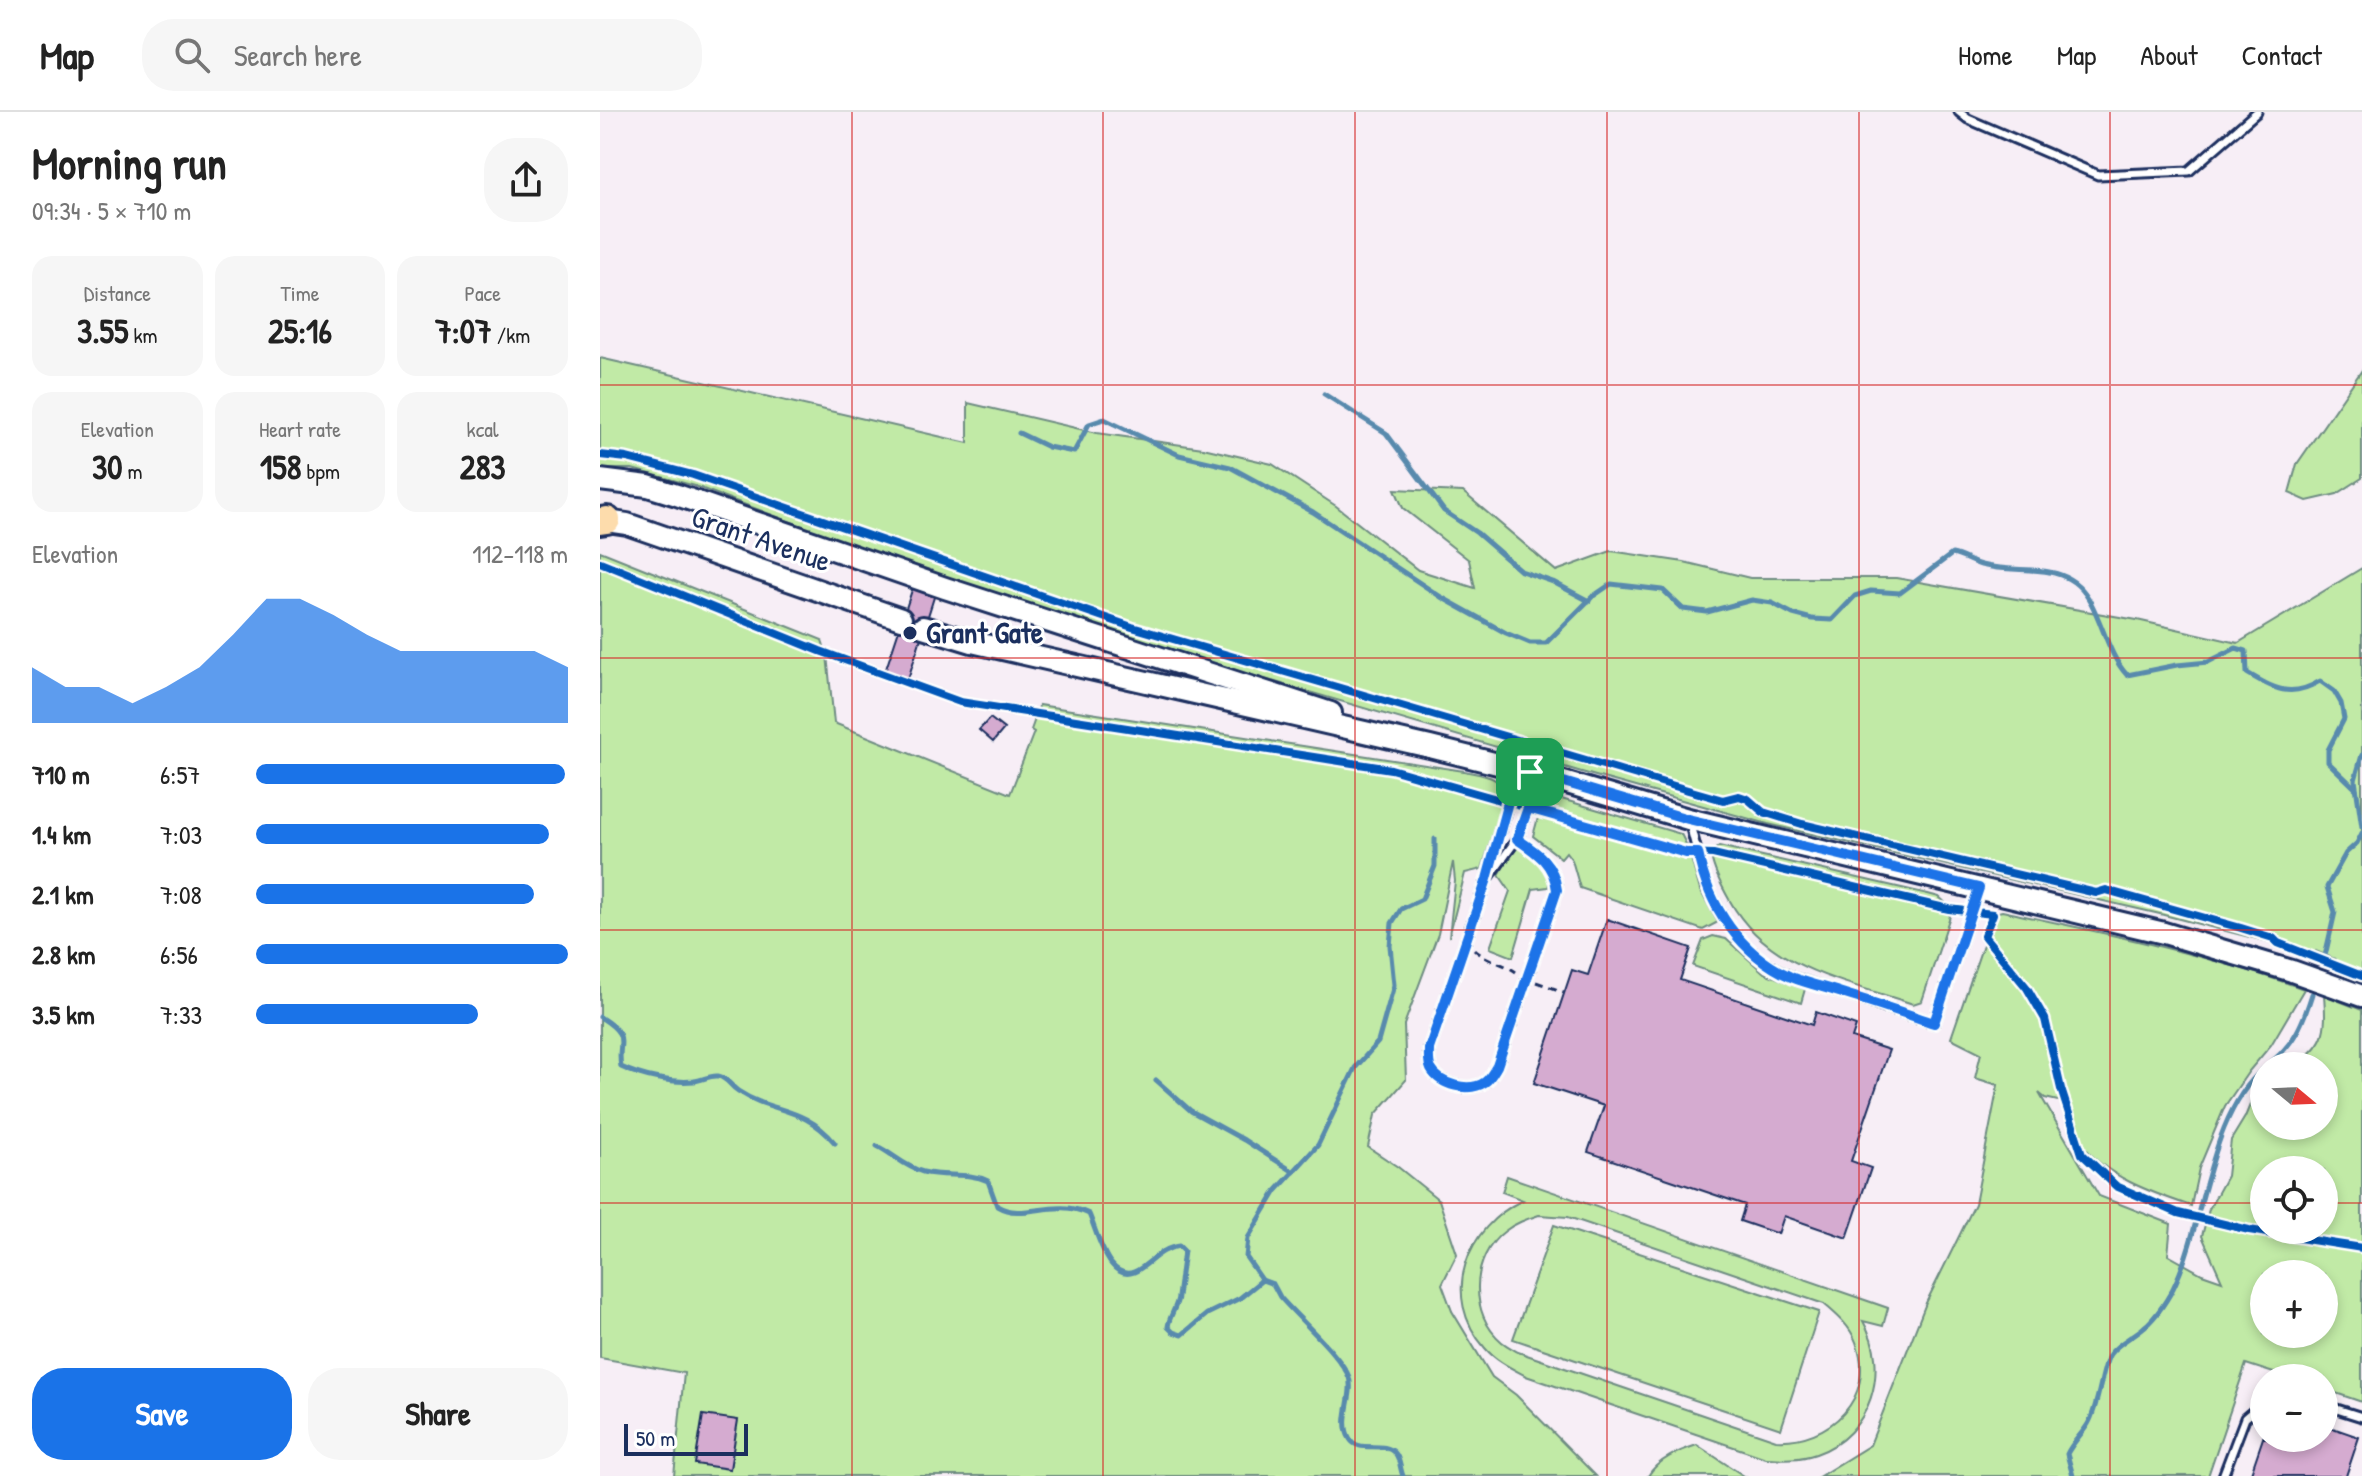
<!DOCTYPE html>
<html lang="en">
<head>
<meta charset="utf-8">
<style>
	:root { --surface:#fff; --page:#f6f6f6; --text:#222; --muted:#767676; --line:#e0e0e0; --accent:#1a73e8 }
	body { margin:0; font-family:"Patrick Hand",sans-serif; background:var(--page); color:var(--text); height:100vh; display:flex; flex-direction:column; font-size:30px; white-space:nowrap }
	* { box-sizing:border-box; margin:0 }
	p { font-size:26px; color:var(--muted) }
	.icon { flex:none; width:44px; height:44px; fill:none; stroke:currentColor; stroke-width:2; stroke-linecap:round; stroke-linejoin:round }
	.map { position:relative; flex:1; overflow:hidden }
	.drawer { display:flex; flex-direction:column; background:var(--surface); width:600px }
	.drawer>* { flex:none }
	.needle { width:52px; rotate:109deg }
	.controls { position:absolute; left:1650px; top:940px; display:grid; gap:16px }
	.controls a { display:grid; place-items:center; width:88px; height:88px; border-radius:50%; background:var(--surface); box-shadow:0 4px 12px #0003; font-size:40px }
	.scale { position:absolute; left:24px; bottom:20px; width:124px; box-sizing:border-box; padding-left:8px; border:4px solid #1b2f5e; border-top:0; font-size:22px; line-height:28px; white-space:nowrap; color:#1b2f5e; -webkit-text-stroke:6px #fff; paint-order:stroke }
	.pin { position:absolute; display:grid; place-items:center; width:68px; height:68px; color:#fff; margin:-34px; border-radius:16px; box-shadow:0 4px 12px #0006 }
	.round { display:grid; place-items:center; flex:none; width:84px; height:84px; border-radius:32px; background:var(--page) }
	.headline { display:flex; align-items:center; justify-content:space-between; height:136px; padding:0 32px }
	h1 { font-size:44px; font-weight:700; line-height:60px }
	.figures { display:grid; grid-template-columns:repeat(3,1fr); gap:12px; height:136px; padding:8px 32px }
	.figures div { display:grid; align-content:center; border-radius:20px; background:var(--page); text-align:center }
	.figures b { font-size:34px; font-weight:700 }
	.figures small { font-size:22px; font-weight:400 }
	.figures p { font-size:22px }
	.chart { height:224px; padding:16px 32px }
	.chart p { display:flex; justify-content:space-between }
	.chart svg { width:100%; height:144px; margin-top:8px; fill:var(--accent); opacity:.7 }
	.action { display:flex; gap:16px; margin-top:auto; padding:16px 32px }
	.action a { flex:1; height:92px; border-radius:32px; background:var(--accent); color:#fff; font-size:32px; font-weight:700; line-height:92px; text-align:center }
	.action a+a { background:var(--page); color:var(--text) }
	ul { padding:0 32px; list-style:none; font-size:26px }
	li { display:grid; grid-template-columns:128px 96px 1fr; align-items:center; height:60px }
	li i { height:20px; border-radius:10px; background:var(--accent) }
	header { display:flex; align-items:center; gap:48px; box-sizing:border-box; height:112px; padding:0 40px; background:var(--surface); border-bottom:2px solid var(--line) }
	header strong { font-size:38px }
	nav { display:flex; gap:44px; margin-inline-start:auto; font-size:28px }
	.search { width:560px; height:72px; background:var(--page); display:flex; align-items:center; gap:20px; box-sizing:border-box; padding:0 28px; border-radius:32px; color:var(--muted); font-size:30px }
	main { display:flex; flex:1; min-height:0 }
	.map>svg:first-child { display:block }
	.green { fill:#c1eaa6; stroke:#6e8c82; stroke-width:2; fill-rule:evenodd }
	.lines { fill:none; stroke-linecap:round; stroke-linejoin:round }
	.stream { stroke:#588aad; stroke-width:5 }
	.building { fill:#d5abd0; stroke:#1b2f5e; stroke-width:2 }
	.lane-casing { stroke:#1b2f5e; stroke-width:13 }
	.secondary-casing { stroke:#1b2f5e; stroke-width:26 }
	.highway-casing { stroke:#1b2f5e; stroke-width:32 }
	.path { stroke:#1b2f5e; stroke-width:3; stroke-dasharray:8 6; stroke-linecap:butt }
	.lane { stroke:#fff; stroke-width:7 }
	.secondary { stroke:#fff; stroke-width:20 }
	.highway { stroke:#fddcac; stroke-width:26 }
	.cycleway-casing { stroke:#fff; stroke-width:13 }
	.cycleway { stroke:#0057b8; stroke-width:8 }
	.route-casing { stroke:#fff; stroke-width:16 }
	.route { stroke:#1a73e8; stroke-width:10 }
	.grid { fill:none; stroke:#d62828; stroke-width:2; stroke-opacity:0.55 }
	.poi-dot { fill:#1b2f5e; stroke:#fff; stroke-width:3 }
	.labels { text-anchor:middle; stroke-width:6; stroke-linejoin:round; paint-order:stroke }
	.street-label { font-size:30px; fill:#1b2f5e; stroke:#fff }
	.poi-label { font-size:30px; font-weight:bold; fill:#1b2f5e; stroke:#fff; text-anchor:start }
</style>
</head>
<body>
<header>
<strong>Map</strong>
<div class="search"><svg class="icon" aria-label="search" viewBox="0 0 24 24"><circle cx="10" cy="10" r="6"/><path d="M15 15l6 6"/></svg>Search here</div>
<nav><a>Home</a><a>Map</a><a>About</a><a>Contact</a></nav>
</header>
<main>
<section class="drawer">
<div class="headline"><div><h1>Morning run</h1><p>09:34 · 5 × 710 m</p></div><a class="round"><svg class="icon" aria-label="share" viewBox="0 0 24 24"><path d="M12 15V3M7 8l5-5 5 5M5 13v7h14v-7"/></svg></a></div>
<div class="figures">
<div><p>Distance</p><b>3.55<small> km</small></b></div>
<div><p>Time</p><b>25:16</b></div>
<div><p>Pace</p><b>7:07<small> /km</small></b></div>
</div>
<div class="figures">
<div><p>Elevation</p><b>30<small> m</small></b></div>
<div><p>Heart rate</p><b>158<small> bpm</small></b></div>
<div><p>kcal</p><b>283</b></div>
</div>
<div class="chart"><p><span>Elevation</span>112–118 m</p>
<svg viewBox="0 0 160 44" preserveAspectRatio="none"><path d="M0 44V27L10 33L20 33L30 38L40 33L50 27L60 17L70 6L80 6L90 11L100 17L110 22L120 22L130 22L140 22L150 22L160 27V44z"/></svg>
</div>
<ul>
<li><b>710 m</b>6:57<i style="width:99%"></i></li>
<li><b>1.4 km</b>7:03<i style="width:94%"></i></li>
<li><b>2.1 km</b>7:08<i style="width:89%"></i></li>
<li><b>2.8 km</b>6:56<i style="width:100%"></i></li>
<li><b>3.5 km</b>7:33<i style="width:71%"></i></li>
</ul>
<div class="action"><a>Save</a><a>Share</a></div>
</section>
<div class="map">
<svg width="1762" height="1364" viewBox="0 0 1762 1364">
	<rect width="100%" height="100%" fill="#f7eef6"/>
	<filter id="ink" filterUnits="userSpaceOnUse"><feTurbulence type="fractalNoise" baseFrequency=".0125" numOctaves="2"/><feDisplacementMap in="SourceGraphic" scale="16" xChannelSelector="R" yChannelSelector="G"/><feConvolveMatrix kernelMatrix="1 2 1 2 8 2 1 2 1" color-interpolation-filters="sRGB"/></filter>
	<g filter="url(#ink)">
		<g class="green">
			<path d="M 0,246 L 368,331 L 368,291 L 497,321 L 603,336 L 672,352 L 736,394 L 818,458 L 875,476 L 869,448 L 803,396 L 795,377 L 863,380 L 956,459 L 1011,439 L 1084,450 L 1150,466 L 1296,466 L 1537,508 L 1638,531 L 1762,456 L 1762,862 L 1736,852 L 1735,847 L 1716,839 L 1714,844 L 1679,830 L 1676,832 L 1560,802 L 1168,712 L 992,663 L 539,530 L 250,432 L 95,374 L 32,357 L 0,357 Z"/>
			<path d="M 1762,258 L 1762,366 L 1737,382 L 1707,389 L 1689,381 L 1697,352 Z"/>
			<path d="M 0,439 L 222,528 L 225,537 L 0,448 Z"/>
			<path d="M 0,452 L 227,543 L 234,611 L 410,682 L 434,620 L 431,618 L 436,604 L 789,659 L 902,692 L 882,757 L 865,761 L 849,825 L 855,769 L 853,750 L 838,822 L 804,913 L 806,968 L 775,1003 L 768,1035 L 798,1055 L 839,1088 L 857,1142 L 842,1172 L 852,1199 L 892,1265 L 916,1283 L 996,1364 L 74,1364 L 84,1261 L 0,1246 Z"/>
			<path d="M 439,593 L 864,659 C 880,663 905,664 904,684 L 899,685 L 791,655 L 438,600 Z"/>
			<path d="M 951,684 L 1081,722 L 1088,736 L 1083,738 L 1084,744 L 1091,746 L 1100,778 L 1118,810 L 1103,818 L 980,776 L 972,748 L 966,740 L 961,746 L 933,724 L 939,702 L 944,702 L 946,698 L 941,695 L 946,686 Z"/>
			<path d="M 919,733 L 942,748 L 952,765 L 948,775 L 933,777 L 913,845 L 890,836 L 910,779 L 899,763 L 913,738 Z"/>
			<path d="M 1119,734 L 1328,782 L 1339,785 L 1348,793 L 1345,799 L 1350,804 L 1322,889 L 1313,892 C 1245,869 1168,857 1130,789 C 1122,775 1114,760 1111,744 L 1116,744 L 1117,740 L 1114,738 Z"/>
			<path d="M 1402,799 C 1504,821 1606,842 1704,877 L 1671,933 L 1649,959 L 1625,994 L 1599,1056 L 1591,1094 C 1556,1082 1504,1065 1483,1032 C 1475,1021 1472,1004 1467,991 L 1445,986 L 1439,981 L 1499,1084 L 1571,1112 L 1568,1143 L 1602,1162 L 1622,1169 L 1602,1124 L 1609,1097 L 1627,1064 L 1631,1028 L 1645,1005 L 1656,978 L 1664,969 L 1664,1014 L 1724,1014 L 1724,954 L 1692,954 C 1725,934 1727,921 1724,883 L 1762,898 L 1762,1290 L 1724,1277 L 1724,1266 L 1689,1266 L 1646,1252 L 1608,1364 L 1220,1364 L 1270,1333 L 1326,1191 L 1375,1092 L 1398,973 L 1375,966 L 1381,941 L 1351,926 L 1390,812 L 1396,803 L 1394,801 ZM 1664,1058 L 1724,1058 L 1724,1118 L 1664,1118 ZM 1664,1162 L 1724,1162 L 1724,1222 L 1664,1222 Z"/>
			<path d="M 1113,824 L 1126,827 L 1164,861 L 1205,877 L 1201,891 L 1093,854 L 1103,828 Z"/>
			<path d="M 907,1064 L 1288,1196 L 1283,1214 L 1263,1209 C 1291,1257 1271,1323 1216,1342 C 1199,1348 1183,1347 1166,1346 L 926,1264 C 911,1256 896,1249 885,1236 C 839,1184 866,1115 923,1088 L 902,1080 ZM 939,1103 L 968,1105 L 1224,1192 C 1237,1203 1250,1214 1256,1230 C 1277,1286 1229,1331 1176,1328 L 918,1240 C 913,1237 907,1234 902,1230 C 869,1203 870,1145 905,1119 C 915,1111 927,1107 939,1103 Z"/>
			<path d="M 954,1113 L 1219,1200 L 1181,1317 L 913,1227 Z"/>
			<path d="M 1097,1333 L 1144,1364 L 1048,1364 C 1058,1347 1079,1339 1097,1333 Z"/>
		</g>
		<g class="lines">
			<g class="stream">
				<path d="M 724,282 L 786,321 L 844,399 L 877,421 L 921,459 L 953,470 L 989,489"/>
				<path d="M 419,321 L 448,335 L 474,340 L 489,312 L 504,307 L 579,343 L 630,355 L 713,400 L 841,485 L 906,521 L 930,531 L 946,531 L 992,485 L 1011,472 L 1063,478 L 1083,497 L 1107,500 L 1152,488 L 1172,491 L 1193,502 L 1212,507 L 1232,508 L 1255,484 L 1271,479 L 1300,481 L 1352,442 C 1363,444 1370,450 1381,453 C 1422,464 1468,445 1491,491 C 1503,514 1510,545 1527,563 L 1577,553 L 1608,550 L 1636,536 L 1646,539 L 1647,561 C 1674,577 1691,587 1720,569 L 1734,579 L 1741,591 L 1744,607 L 1728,638 L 1728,650 L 1756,677"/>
				<path d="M 1762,643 L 1755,668 L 1762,715"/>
				<path d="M 1725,844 L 1735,800 L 1727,775 L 1746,741 L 1757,731 L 1762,721"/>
				<path d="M 0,905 C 33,926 16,928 21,955 C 42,965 71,971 94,969 C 103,968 110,963 118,964 C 128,966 130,974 138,979 C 173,1002 203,993 235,1031"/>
				<path d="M 1667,954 C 1694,932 1702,914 1712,882"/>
				<path d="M 556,968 L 591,999 L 644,1028 L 694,1060"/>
				<path d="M 277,1034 C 293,1042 305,1055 323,1060 C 345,1066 367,1059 388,1069 L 397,1094 C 424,1110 453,1085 489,1102 C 498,1122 510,1179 541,1156 C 554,1147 563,1136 579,1134 L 584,1139 C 582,1155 580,1170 578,1185 C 577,1195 569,1204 568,1215 L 573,1220 L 582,1223 L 607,1202 L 640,1186 L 662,1168 L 673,1172 L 680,1185 C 697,1205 741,1244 749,1265 C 755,1284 738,1308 750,1327 C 759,1342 783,1328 795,1341 C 800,1346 800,1357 803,1364"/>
				<path d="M 662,1168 L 646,1145 L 648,1126 L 676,1079 L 718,1033 L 755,956 L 778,930 L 794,873 L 790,834 L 792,811 L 801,797 L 822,787 L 835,754 L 835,727"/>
				<path d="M 1473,1364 L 1467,1342 C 1473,1330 1482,1322 1488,1312 C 1499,1294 1502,1253 1510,1242 C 1518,1231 1534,1224 1544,1215 C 1556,1206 1570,1184 1576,1170 C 1604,1109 1610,1000 1664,957"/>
			</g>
		</g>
		<g class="building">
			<path d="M 313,475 L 335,482 L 308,567 L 285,560 Z"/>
			<path d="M 390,606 L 404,617 L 393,630 L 379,618 Z"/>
			<path d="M 1007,807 L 1091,836 L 1080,868 L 1212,913 L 1216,900 L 1256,914 L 1252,926 L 1289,938 L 1251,1049 L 1271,1056 L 1247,1126 L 1184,1104 L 1178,1122 L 1140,1109 L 1145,1093 L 988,1040 L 1004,994 L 934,971 L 972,858 L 988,863 Z"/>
			<path d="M 103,1303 L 138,1308 L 130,1357 L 95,1352 Z"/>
			<path d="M 1724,1313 L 1759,1325 L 1746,1364 L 1650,1364 L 1664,1323 L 1664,1326 L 1724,1326 Z"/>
		</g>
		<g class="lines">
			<defs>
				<g id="lane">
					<path d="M 1359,0 L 1368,7 L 1498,63 L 1589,59 L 1657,0"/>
					<path d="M 930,660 L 934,681 L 917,727 C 938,741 954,752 957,778 L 897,954 C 894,959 890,966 885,970 C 869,981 840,973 831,957 C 828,951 829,943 829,937 L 887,767 L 908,690 L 914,674 Z"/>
					<path d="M 1089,709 L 1106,773 L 1125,809 L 1145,834 L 1165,851 L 1192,865 L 1334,911 L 1378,780"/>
					<path d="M 890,764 L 917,727"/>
					<path d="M 1724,1293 L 1762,1305"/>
					<path d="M 1623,1364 L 1645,1306 L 1664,1290"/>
				</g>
				<g id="secondary">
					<path d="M 0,368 L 48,374 L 77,383 L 345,476 L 731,601"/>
					<path d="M 0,408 L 27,412 L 301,507"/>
					<path d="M 323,515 L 372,530 L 830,635 L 930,660 L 1088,707 L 1564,821 L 1692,859 L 1762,884"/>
				</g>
				<path id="highway" d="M 0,409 L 7,408"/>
			</defs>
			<use href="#lane" class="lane-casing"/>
			<use href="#secondary" class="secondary-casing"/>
			<use href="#highway" class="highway-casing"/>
			<g class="path">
				<path d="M 874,837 C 886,849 902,850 916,860"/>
				<path d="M 936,870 L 964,880"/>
			</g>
			<use href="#lane" class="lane"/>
			<use href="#secondary" class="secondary"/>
			<use href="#highway" class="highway"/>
			<defs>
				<g id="cycleway">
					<path d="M 0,343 L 27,346 L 93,363 L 532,515 L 1088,678 L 1123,688 L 1139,684 L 1148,687 L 1163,700 L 1202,712 L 1496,781 L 1506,778 L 1641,816 L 1673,826 L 1678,831 L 1762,864"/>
					<path d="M 0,450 L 220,539 L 360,590 L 791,657 L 1086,741 L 1113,742 L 1349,797 L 1393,802 L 1384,824 L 1427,876 L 1445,907 L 1461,977 L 1482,1042 L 1516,1074 L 1578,1101 L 1649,1118 L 1762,1136"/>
				</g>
			</defs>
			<use href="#cycleway" class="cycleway-casing"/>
			<use href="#cycleway" class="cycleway"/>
		</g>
	</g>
	<g class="lines" filter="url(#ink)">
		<defs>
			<path id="route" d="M 930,660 L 1088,707 L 1379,776 L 1334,911 C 1304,901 1275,891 1245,882 C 1228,876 1208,872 1191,865 C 1141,843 1108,794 1098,741 L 1086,741 L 928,696 L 917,727 C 938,741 954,752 957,778 L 897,954 C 894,959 890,967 885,970 C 869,981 840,973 831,957 C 828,951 829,943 829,937 L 887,767 L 908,690 L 914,674 Z"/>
		</defs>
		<use href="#route" class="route-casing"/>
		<use href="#route" class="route"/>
	</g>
	<path class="grid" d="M 252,0 L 252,1364M 503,0 L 503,1364M 755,0 L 755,1364M 1007,0 L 1007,1364M 1259,0 L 1259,1364M 1510,0 L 1510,1364M 0,273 L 1762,273M 0,546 L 1762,546M 0,818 L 1762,818M 0,1091 L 1664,1091M 1724,1091 L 1762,1091"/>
	<circle class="poi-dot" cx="310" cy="521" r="8"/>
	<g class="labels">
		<g class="street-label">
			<text transform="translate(161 427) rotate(19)" y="10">Grant Avenue</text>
		</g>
		<g class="poi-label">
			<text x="326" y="531">Grant Gate</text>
		</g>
	</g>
</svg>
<div class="controls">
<a><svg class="needle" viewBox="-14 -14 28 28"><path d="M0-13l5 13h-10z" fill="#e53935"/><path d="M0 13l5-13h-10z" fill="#767676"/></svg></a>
<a><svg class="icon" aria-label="locate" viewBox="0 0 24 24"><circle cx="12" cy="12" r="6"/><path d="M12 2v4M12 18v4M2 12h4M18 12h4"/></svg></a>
<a>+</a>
<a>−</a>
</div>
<div class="scale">50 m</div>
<div class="pin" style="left:930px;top:660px;background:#1e9e55"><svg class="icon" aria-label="arrive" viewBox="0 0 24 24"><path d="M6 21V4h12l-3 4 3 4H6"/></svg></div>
</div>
</main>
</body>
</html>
